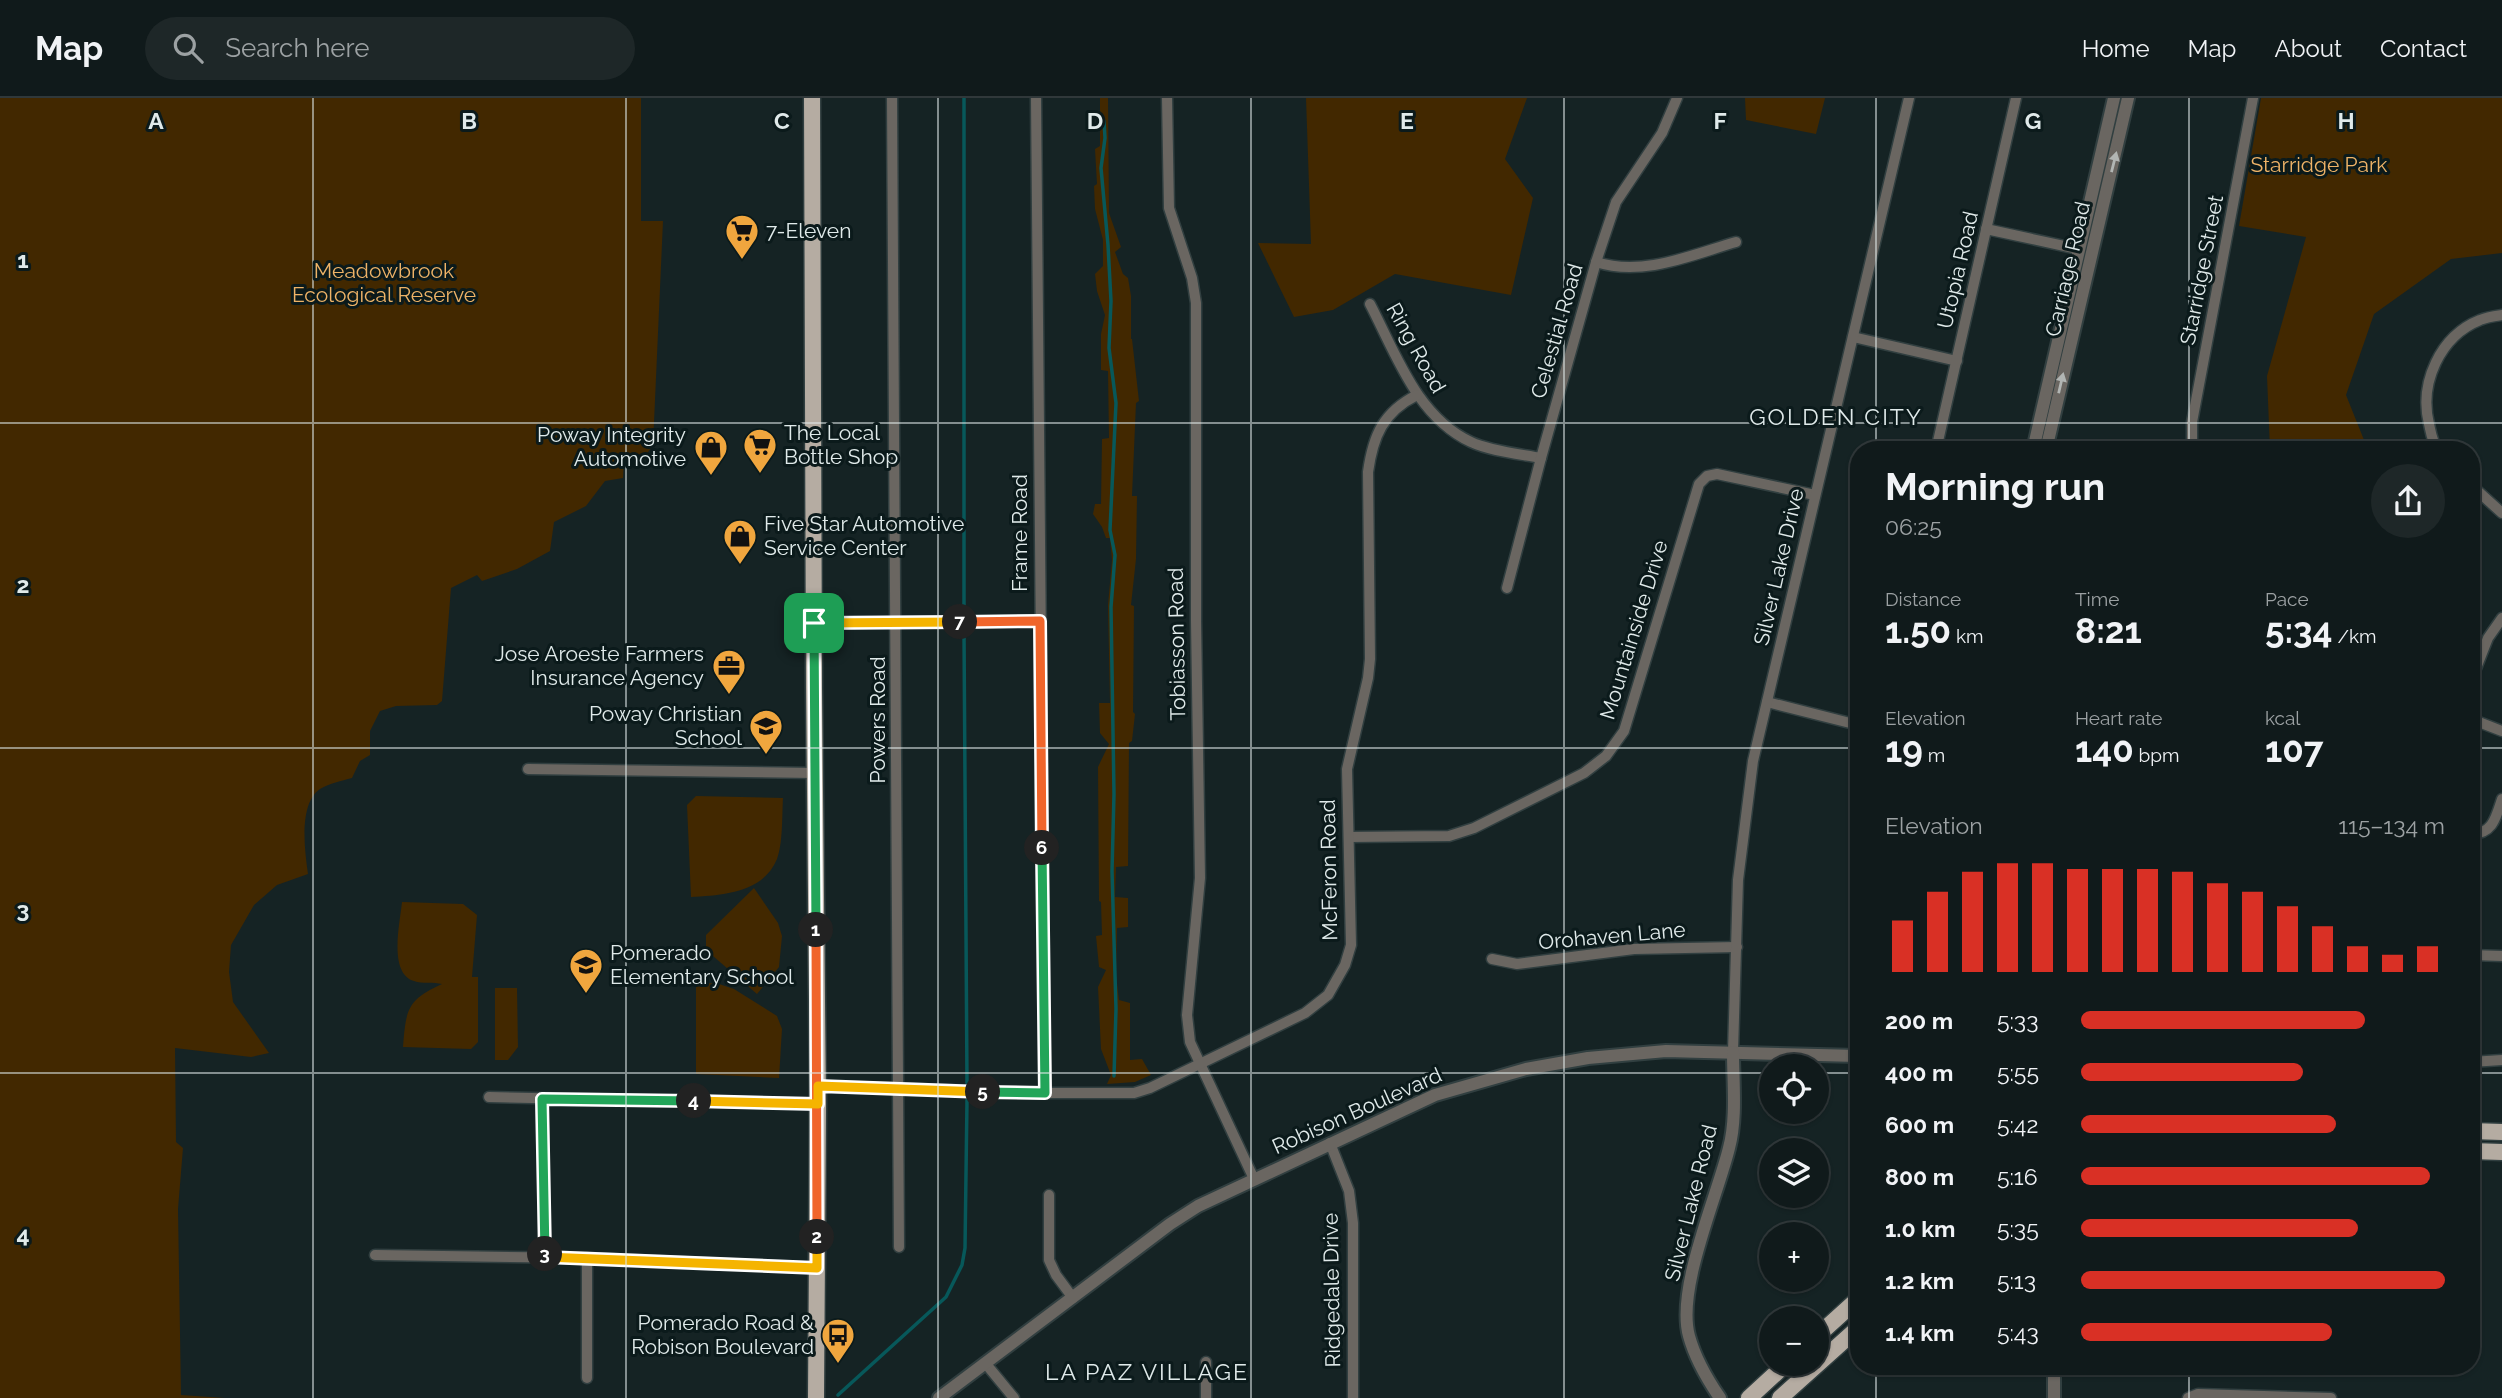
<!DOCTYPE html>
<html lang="en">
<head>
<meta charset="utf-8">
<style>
	:root { --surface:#101a1b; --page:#1e2728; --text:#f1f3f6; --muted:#9ca1a3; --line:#30383a; --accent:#d93025 }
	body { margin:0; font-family:Raleway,sans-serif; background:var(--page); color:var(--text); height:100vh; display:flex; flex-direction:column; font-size:26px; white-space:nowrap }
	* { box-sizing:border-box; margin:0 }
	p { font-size:23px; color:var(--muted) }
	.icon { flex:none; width:38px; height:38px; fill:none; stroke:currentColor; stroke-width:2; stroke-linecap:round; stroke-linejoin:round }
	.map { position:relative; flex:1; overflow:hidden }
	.drawer { position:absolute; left:1850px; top:343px; width:630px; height:934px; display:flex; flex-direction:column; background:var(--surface); border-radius:28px; box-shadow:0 2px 5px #0004,0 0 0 2px var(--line) }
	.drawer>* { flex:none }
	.fabs { position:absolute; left:1759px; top:956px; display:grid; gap:14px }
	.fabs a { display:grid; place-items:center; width:70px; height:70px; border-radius:50%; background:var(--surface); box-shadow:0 2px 5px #0004,0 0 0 2px var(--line); font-size:35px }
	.pin { position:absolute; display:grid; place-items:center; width:60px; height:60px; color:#fff; margin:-30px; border-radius:14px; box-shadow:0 4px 10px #0006 }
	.km { position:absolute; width:35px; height:35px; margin:-18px; border-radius:50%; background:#222; color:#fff; font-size:19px; line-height:35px; text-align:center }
	.round { display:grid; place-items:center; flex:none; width:74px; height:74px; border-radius:37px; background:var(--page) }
	.summary { display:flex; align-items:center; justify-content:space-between; height:119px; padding:0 35px }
	h1 { font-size:38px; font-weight:700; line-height:52px }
	.metrics { display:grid; grid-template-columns:repeat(3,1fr); gap:10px; height:119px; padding:7px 35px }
	.metrics div { display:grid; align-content:center }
	.metrics b { font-size:35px; font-weight:700 }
	.metrics small { font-size:19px; font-weight:400 }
	.metrics p { font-size:19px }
	.chart { height:196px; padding:14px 35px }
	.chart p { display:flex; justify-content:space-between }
	.chart svg { width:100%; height:126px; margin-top:7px; stroke:var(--accent); stroke-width:6 }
	ul { padding:0 35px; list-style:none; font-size:23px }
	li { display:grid; grid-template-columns:112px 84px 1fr; align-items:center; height:52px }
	li i { height:18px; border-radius:9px; background:var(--accent) }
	header { display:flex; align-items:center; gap:42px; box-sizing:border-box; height:98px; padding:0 35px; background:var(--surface); border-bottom:2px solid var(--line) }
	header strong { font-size:33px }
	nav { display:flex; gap:38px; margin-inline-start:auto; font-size:24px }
	.search { width:490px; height:63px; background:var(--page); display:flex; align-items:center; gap:18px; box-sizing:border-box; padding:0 24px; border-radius:38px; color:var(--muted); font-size:26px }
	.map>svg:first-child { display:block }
	.green { fill:#422800 }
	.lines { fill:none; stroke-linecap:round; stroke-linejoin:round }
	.stream { stroke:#07585a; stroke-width:3.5 }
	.minor-casing { stroke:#313f40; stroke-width:13 }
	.tertiary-casing { stroke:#313f40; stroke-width:16 }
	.primary-casing { stroke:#313f40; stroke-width:19 }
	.minor { stroke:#6a6661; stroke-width:10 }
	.tertiary { stroke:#6a6661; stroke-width:12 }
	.primary { stroke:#b5aca2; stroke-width:16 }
	.oneway { fill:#b1b5b3 }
	.split-1-casing { stroke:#fff; stroke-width:14 }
	.split-2-casing { stroke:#fff; stroke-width:14 }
	.split-3-casing { stroke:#fff; stroke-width:14 }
	.split-4-casing { stroke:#fff; stroke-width:14 }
	.split-5-casing { stroke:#fff; stroke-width:14 }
	.split-6-casing { stroke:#fff; stroke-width:14 }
	.split-7-casing { stroke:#fff; stroke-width:14 }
	.split-8-casing { stroke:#fff; stroke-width:14 }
	.split-1 { stroke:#22a559; stroke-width:9 }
	.split-2 { stroke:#f0652b; stroke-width:9 }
	.split-3 { stroke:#f5b400; stroke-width:9 }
	.split-4 { stroke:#22a559; stroke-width:9 }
	.split-5 { stroke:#f5b400; stroke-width:9 }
	.split-6 { stroke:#22a559; stroke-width:9 }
	.split-7 { stroke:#f0652b; stroke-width:9 }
	.split-8 { stroke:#f5b400; stroke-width:9 }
	.grid { fill:none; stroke:#e0eaea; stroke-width:2; stroke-opacity:0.55 }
	.labels { text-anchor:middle; stroke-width:6; stroke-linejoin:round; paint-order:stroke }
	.park-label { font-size:21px; fill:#eeb367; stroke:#0b1a1b }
	.poi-label { font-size:21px; fill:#e0eaea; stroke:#0b1a1b; text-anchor:start }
	.street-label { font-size:21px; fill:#e0eaea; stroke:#0b1a1b }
	.neighbourhood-label { font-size:23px; letter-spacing:2px; fill:#e0eaea; stroke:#0b1a1b }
	.grid-label { font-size:23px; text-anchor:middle; font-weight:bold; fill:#e0eaea; stroke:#0b1a1b; stroke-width:6; stroke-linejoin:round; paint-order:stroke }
</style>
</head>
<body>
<header>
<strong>Map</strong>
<div class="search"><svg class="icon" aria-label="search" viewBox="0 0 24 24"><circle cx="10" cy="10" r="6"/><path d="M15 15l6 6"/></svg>Search here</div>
<nav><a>Home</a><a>Map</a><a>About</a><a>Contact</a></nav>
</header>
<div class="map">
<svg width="2502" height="1300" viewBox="0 0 2502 1300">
	<rect width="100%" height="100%" fill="#152324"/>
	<g class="green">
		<path d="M 0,0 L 641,0 L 641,123 L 663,123 L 653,347 L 644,360 L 624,361 L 623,380 L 605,383 L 586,408 L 554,424 L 550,453 L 517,471 L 482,483 L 477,477 L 451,490 L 442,603 L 437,607 L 396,608 L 380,613 L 370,633 L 370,657 L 360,663 L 352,680 C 341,683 330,685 320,691 C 298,706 305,754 308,776 L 277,787 L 254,807 L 231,847 L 229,874 L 233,904 L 269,955 L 251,959 L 175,950 L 176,1044 L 183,1050 L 178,1111 L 181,1297 L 225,1300 L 0,1300 Z"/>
		<path d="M 1100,0 L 1108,0 L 1109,115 L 1121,149 L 1115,154 L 1123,176 L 1128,180 L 1131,198 L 1131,241 L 1132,241 L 1139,303 L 1136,305 L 1132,398 L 1137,398 L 1136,461 L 1131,507 L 1134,508 L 1133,614 L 1135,616 L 1132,643 L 1129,645 L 1128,768 L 1116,769 L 1115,799 L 1128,800 L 1128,829 L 1117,830 L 1116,877 L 1119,902 L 1130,905 L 1130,962 L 1142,961 L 1151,977 L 1135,984 L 1107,986 L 1111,977 L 1101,951 L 1098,889 L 1106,872 L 1099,869 L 1096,838 L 1102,837 L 1101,804 L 1099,803 L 1098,669 L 1109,646 L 1100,635 L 1099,605 L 1110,605 L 1108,507 L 1112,462 L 1110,440 L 1106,440 L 1102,429 L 1093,416 L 1095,406 L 1101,406 L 1102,341 L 1109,340 L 1108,273 L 1101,272 L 1101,236 L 1105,217 L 1097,193 L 1095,176 L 1103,168 L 1103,142 L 1095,111 L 1094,88 L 1097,86 L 1095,51 L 1100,48 Z"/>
		<path d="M 1306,0 L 1527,0 L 1505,61 L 1533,100 L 1511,197 L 1395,176 L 1333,212 L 1294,219 L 1258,145 L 1311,146 Z"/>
		<path d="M 1745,0 L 1825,0 L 1816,36 L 1746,22 Z"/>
		<path d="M 2261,0 L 2502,0 L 2502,155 L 2451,161 L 2374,216 L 2346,297 L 2368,352 L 2270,352 L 2267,278 L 2306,139 L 2239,128 Z"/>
		<path d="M 696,698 L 783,700 C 782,717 783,746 777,761 C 763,795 723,797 691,799 L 687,707 Z"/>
		<path d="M 754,790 L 778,825 L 782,838 L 779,869 L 757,896 L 706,852 L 706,837 Z"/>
		<path d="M 402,804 L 463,806 L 477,817 L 472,879 L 478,879 L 478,944 L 471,951 L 403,949 C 406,911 407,902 442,886 C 434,884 422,886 414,883 C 388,875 400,825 402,804 Z"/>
		<path d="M 696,884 L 719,886 L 734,891 L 777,918 L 782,931 L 779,980 L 696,976 Z"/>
		<path d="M 495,890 L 517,890 L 518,949 L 508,962 L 495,962 Z"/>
	</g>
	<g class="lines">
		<g class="stream">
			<path d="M 1104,23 L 1105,40 L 1101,70 L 1108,147 L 1111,203 L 1109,250 L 1116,305 L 1110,432 L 1115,457 L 1111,509 L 1114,696 L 1112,773 L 1116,911 L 1114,978"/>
			<path d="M 964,512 L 964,0"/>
			<path d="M 964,534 L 967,985"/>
			<path d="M 838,1297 L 946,1199 L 962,1167 L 965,1150 L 967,1002"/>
		</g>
		<defs>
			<g id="minor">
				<path d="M 892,0 L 899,1149"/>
				<path d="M 1036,0 L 1045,995"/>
				<path d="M 1167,0 L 1169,110 L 1192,180 L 1196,205 L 1196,523 L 1200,780 L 1187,917 L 1190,944 L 1254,1081"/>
				<path d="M 1986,131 L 2078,151"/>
				<path d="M 1596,164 C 1643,179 1691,157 1736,144"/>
				<path d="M 1370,206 C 1396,256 1417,319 1471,344 C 1490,353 1520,356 1541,360"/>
				<path d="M 1853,239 L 1957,263"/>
				<path d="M 1936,352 L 2016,0"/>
				<path d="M 2192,352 L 2192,324 L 2253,0"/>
				<path d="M 2438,352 C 2432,344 2431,335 2429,326 C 2419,285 2440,238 2480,222 C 2487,219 2495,218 2502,217"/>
				<path d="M 2471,387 L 2502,415"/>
				<path d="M 1507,490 L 1541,360 L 1596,164 L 1616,104 L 1662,35 L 1677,0"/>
				<path d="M 814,525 L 1040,523"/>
				<path d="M 2471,583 L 2488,540 L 2502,520"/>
				<path d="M 1767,604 L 1858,627"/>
				<path d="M 2471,621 L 2502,633"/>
				<path d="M 528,671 L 814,675"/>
				<path d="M 2471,736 C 2493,736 2496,719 2502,701"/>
				<path d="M 1349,739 L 1449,738 L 1474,730 L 1584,675 L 1606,658 L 1624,633 L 1699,386 L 1707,378 L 1717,376 L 1815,397"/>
				<path d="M 2471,857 L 2502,858"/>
				<path d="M 1492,861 L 1517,866 L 1634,851 L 1737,849"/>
				<path d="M 1733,954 L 1738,782 L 1753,663 L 1909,0"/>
				<path d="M 2471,964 L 2502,962"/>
				<path d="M 818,988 L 1045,995 L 1134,995 L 1150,990 L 1305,915 L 1328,897 L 1345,867 L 1351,847 L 1347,671 L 1368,580 L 1370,561 L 1368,374 C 1373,338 1383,314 1417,297"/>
				<path d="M 489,999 L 818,1006"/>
				<path d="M 542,1001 L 545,1159"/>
				<path d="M 1330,1045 L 1349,1093 L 1353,1125 L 1353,1300"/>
				<path d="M 1049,1097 L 1049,1162 L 1056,1177 L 1073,1200"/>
				<path d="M 375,1157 L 587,1160 L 817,1170"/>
				<path d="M 587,1160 L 587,1280"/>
				<path d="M 1206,1264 L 1206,1300"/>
				<path d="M 986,1266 L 1014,1300"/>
				<path d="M 2188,1300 L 2198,1296 L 2331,1300"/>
			</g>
			<g id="tertiary">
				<path d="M 2033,352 L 2114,0"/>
				<path d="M 2046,352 L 2128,0"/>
				<path d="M 2054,1269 L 2054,1300"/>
				<path d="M 939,1300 L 1170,1126 L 1198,1108 L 1435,997 L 1526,971 L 1588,960 L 1666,953 L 1858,958"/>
				<path d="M 1720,1300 C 1707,1281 1695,1260 1689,1238 C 1676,1191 1717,1099 1729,1050 C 1737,1020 1733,985 1733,954"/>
			</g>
			<g id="primary">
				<path d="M 812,0 L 814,590 L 818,1006 L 816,1300"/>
				<path d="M 2471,1033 L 2502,1034"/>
				<path d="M 2471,1053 L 2502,1054"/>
				<path d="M 1816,1239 L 1858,1201"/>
				<path d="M 1749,1300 L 1787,1265"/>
				<path d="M 1780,1300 L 1858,1230"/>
			</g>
		</defs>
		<use href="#minor" class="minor-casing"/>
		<use href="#tertiary" class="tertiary-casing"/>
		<use href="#primary" class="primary-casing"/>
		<use href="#minor" class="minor"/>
		<use href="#tertiary" class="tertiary"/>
		<use href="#primary" class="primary"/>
	</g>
	<defs><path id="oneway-solid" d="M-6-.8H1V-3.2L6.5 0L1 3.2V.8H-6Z" transform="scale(1.75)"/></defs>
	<g class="oneway">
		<use href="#oneway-solid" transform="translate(2114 64) rotate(-76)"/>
		<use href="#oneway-solid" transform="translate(2061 285) rotate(-77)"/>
	</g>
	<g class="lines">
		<defs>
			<path id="split-1" d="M 814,525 L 816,832"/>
			<path id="split-2" d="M 816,832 L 817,1139"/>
			<path id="split-3" d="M 545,1156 L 545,1159 L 817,1170 L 817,1139"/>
			<path id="split-4" d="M 545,1156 L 542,1001 L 694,1003"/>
			<path id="split-5" d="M 694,1003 L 818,1006 L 818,988 L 983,994"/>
			<path id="split-6" d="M 983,994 L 1045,995 L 1042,750"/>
			<path id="split-7" d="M 960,524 L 1040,523 L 1042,750"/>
			<path id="split-8" d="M 814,525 L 960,524"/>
		</defs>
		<use href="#split-1" class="split-1-casing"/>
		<use href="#split-2" class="split-2-casing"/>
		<use href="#split-3" class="split-3-casing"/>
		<use href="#split-4" class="split-4-casing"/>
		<use href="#split-5" class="split-5-casing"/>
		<use href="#split-6" class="split-6-casing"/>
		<use href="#split-7" class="split-7-casing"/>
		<use href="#split-8" class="split-8-casing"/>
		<use href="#split-1" class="split-1"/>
		<use href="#split-2" class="split-2"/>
		<use href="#split-3" class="split-3"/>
		<use href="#split-4" class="split-4"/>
		<use href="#split-5" class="split-5"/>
		<use href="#split-6" class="split-6"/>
		<use href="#split-7" class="split-7"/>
		<use href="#split-8" class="split-8"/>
	</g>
	<path class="grid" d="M 313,0 L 313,1300M 626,0 L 626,1300M 938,0 L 938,1300M 1251,0 L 1251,1300M 1564,0 L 1564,1300M 1876,0 L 1876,352M 2189,0 L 2189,352M 0,325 L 2502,325M 0,650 L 1858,650M 2471,650 L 2502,650M 0,975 L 1771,975M 1816,975 L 1858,975M 2471,975 L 2502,975M 1876,1269 L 1876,1300M 2189,1269 L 2189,1300"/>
	<defs>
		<symbol id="supermarket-pin" viewBox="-11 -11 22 30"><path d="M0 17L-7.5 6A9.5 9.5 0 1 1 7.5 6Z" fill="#f0a63e" stroke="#0b1a1b"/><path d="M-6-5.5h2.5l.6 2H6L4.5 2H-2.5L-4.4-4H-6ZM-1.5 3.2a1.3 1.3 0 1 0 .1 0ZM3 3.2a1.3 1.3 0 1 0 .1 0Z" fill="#111"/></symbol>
		<symbol id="shop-pin" viewBox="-11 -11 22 30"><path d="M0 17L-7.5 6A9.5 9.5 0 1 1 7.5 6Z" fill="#f0a63e" stroke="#0b1a1b"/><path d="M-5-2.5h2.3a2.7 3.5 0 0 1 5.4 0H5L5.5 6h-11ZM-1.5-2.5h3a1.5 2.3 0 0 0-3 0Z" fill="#111"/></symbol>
		<symbol id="office-pin" viewBox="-11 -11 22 30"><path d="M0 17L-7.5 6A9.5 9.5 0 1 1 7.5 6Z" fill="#f0a63e" stroke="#0b1a1b"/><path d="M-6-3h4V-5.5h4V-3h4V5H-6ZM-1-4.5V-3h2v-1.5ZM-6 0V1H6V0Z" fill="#111"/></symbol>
		<symbol id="school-pin" viewBox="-11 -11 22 30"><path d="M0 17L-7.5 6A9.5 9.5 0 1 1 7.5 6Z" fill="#f0a63e" stroke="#0b1a1b"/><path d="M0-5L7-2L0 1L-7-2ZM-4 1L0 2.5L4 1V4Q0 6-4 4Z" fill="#111"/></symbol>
		<symbol id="bus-pin" viewBox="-11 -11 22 30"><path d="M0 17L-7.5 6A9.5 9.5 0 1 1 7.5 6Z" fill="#f0a63e" stroke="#0b1a1b"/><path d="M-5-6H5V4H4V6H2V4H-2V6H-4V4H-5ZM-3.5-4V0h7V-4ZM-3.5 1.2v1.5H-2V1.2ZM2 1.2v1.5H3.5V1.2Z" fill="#111"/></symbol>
	</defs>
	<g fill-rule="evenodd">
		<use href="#supermarket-pin" x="723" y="114" width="38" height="52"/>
		<use href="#supermarket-pin" x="741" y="328" width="38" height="52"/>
		<use href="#shop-pin" x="692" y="330" width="38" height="52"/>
		<use href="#shop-pin" x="721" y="419" width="38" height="52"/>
		<use href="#office-pin" x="710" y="549" width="38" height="52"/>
		<use href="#school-pin" x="747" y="609" width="38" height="52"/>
		<use href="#school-pin" x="567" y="848" width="38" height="52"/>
		<use href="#bus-pin" x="819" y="1218" width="38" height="52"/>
	</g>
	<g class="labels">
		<g class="park-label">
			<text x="2319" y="74">Starridge Park</text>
			<text x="384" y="180">Meadowbrook<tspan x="384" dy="24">Ecological Reserve</tspan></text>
		</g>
		<g class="poi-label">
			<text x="766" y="140">7-Eleven</text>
			<text x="784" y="342">The Local<tspan x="784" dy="24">Bottle Shop</tspan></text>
			<text x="686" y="344" text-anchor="end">Poway Integrity<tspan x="686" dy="24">Automotive</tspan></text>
			<text x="764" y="433">Five Star Automotive<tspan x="764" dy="24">Service Center</tspan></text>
			<text x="704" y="563" text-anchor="end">Jose Aroeste Farmers<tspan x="704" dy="24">Insurance Agency</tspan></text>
			<text x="742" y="623" text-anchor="end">Poway Christian<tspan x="742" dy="24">School</tspan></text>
			<text x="610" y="862">Pomerado<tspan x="610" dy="24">Elementary School</tspan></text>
			<text x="814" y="1232" text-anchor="end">Pomerado Road &amp;<tspan x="814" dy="24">Robison Boulevard</tspan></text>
		</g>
		<g class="street-label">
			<text transform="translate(2068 171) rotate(-77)" y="7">Carriage Road</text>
			<text transform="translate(1958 172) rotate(-77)" y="7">Utopia Road</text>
			<text transform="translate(2202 172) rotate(-79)" y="7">Starridge Street</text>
			<text transform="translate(1557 233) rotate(-74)" y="7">Celestial Road</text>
			<text transform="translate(1416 250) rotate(61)" y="7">Ring Road</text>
			<text transform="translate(1020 435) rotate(-90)" y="7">Frame Road</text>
			<text transform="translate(1779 469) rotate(-77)" y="7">Silver Lake Drive</text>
			<text transform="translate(1634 532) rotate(-73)" y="7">Mountainside Drive</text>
			<text transform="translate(1177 546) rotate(-91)" y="7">Tobiasson Road</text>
			<text transform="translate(878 622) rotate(-90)" y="7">Powers Road</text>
			<text transform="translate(1329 772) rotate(-91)" y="7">McFeron Road</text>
			<text transform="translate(1612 838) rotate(-5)" y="7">Orohaven Lane</text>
			<text transform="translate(1357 1013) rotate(-24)" y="7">Robison Boulevard</text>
			<text transform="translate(1691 1105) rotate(-76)" y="7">Silver Lake Road</text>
			<text transform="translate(1332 1192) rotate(-91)" y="7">Ridgedale Drive</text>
		</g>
		<g class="neighbourhood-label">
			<text x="1836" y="327">GOLDEN CITY</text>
			<text x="1147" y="1282">LA PAZ VILLAGE</text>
		</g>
	</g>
	<g class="grid-label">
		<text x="156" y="31">A</text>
		<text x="469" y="31">B</text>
		<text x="782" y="31">C</text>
		<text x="1095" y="31">D</text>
		<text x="1407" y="31">E</text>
		<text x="1720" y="31">F</text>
		<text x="2033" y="31">G</text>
		<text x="2346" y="31">H</text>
		<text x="23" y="170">1</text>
		<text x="23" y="495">2</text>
		<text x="23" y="820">3</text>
		<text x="23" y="1145">4</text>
	</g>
</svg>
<div class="fabs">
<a><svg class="icon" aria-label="locate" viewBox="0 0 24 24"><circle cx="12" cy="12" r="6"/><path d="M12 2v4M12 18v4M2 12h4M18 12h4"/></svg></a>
<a><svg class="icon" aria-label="layers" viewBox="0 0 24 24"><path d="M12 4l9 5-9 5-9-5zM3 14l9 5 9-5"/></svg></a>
<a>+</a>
<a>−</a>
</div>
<div class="pin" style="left:814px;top:525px;background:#1e9e55"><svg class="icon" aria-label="arrive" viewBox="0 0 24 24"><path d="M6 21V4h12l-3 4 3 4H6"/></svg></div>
<b class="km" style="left:816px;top:832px">1</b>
<b class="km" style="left:817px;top:1139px">2</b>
<b class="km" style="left:545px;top:1156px">3</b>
<b class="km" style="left:694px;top:1003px">4</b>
<b class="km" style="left:983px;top:994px">5</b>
<b class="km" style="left:1042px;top:750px">6</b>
<b class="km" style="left:960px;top:524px">7</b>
<section class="drawer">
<div class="summary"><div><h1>Morning run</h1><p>06:25</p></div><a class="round"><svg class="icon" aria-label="share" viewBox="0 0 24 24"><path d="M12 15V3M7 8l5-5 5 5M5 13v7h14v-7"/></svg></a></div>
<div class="metrics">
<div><p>Distance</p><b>1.50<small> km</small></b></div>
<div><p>Time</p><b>8:21</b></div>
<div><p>Pace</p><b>5:34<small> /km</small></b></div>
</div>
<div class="metrics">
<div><p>Elevation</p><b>19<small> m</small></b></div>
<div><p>Heart rate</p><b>140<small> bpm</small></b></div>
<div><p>kcal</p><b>107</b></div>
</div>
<div class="chart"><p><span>Elevation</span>115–134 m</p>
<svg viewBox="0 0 160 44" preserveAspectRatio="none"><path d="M5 44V26M15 44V16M25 44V9M35 44V6M45 44V6M55 44V8M65 44V8M75 44V8M85 44V9M95 44V13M105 44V16M115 44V21M125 44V28M135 44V35M145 44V38M155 44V35"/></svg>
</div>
<ul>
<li><b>200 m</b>5:33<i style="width:78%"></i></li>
<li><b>400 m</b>5:55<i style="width:61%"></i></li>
<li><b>600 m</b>5:42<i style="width:70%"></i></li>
<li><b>800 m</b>5:16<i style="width:96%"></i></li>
<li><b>1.0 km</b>5:35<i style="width:76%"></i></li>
<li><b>1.2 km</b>5:13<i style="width:100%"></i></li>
<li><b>1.4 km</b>5:43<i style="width:69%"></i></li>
</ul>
</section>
</div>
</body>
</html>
